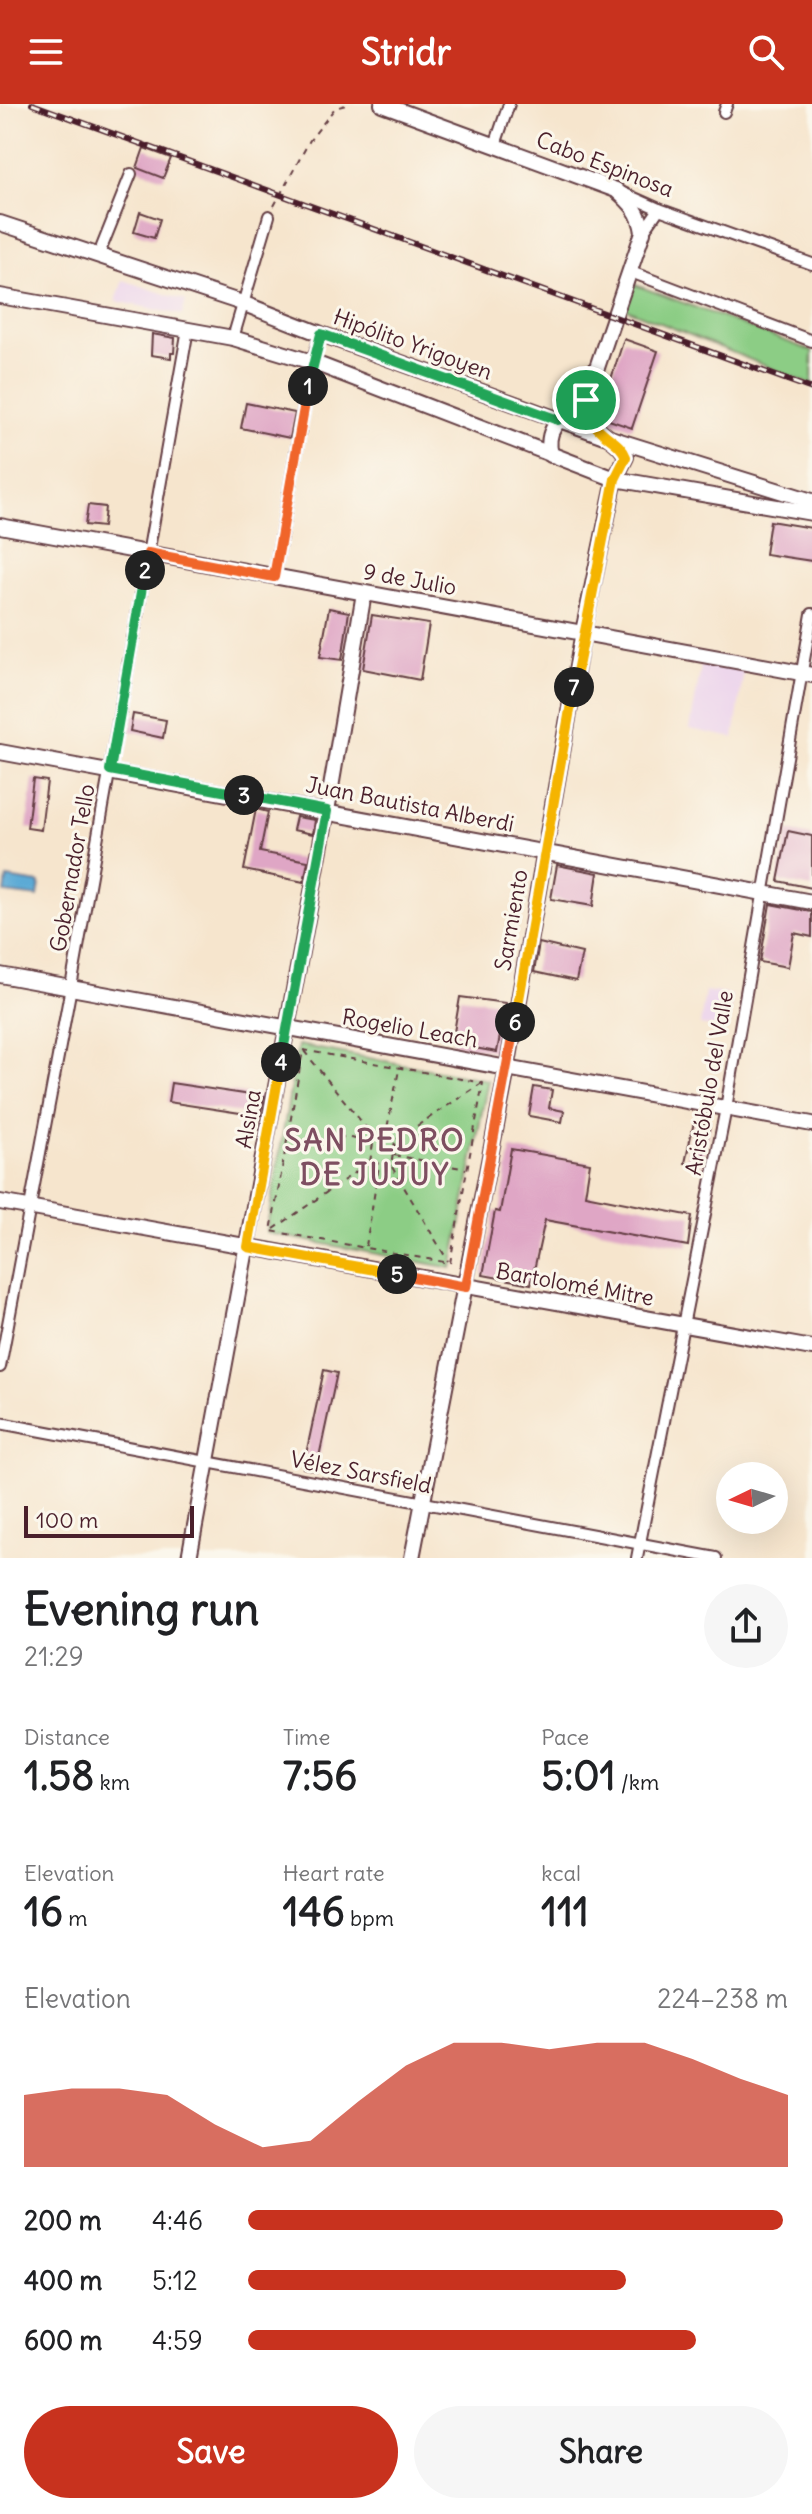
<!DOCTYPE html>
<html lang="en">
<head>
<meta charset="utf-8">
<style>
	:root { --surface:#fff; --page:#f6f6f6; --text:#202124; --muted:#757577; --accent:#c8321e }
	body { margin:0; font-family:Delius,sans-serif; background:var(--page); color:var(--text); height:100vh; display:flex; flex-direction:column; font-size:30px; white-space:nowrap }
	* { box-sizing:border-box; margin:0 }
	p { font-size:26px; color:var(--muted) }
	.icon { flex:none; width:44px; height:44px; fill:none; stroke:currentColor; stroke-width:2; stroke-linecap:round; stroke-linejoin:round }
	.map { position:relative; height:1454px; overflow:hidden }
	.sheet { display:flex; flex-direction:column; background:var(--surface); flex:1 }
	.sheet>* { flex:none }
	.needle { width:52px; rotate:265deg }
	.tools { position:absolute; left:716px; top:1358px; display:grid; gap:16px }
	.tools a { display:grid; place-items:center; width:72px; height:72px; border-radius:50%; background:var(--surface); box-shadow:0 8px 32px #0002; font-size:40px }
	.scale { position:absolute; left:24px; bottom:20px; width:170px; box-sizing:border-box; padding-left:8px; border:4px solid #4a1f2b; border-top:0; font-size:22px; line-height:28px; white-space:nowrap; color:#4a1f2b; -webkit-text-stroke:6px #fbf7ec; paint-order:stroke }
	.pin { position:absolute; display:grid; place-items:center; width:68px; height:68px; color:#fff; margin:-34px; border:4px solid #fff; border-radius:50%; box-shadow:0 2px 8px #0007 }
	.km { position:absolute; width:40px; height:40px; margin:-20px; border-radius:50%; background:#222; color:#fff; font-size:22px; line-height:40px; text-align:center }
	.round { display:grid; place-items:center; flex:none; width:84px; height:84px; border-radius:42px; background:var(--page) }
	.headline { display:flex; align-items:center; justify-content:space-between; height:136px; padding:0 24px }
	h1 { font-size:44px; font-weight:700; line-height:60px }
	.figures { display:grid; grid-template-columns:repeat(3,1fr); gap:12px; height:136px; padding:8px 24px }
	.figures div { display:grid; align-content:center }
	.figures b { font-size:40px; font-weight:700 }
	.figures small { font-size:22px; font-weight:400 }
	.figures p { font-size:22px }
	.chart { height:224px; padding:16px 24px }
	.chart p { display:flex; justify-content:space-between }
	.chart svg { width:100%; height:144px; margin-top:8px; fill:var(--accent); opacity:.7 }
	.button { display:flex; gap:16px; margin-top:auto; padding:16px 24px }
	.button a { flex:1; height:92px; border-radius:48px; background:var(--accent); color:#fff; font-size:32px; font-weight:700; line-height:92px; text-align:center }
	.button a+a { background:var(--page); color:var(--text) }
	ul { padding:0 24px; list-style:none; font-size:26px }
	li { display:grid; grid-template-columns:128px 96px 1fr; align-items:center; height:60px }
	li i { height:20px; border-radius:10px; background:var(--accent) }
	header { display:flex; justify-content:space-between; align-items:center; height:104px; padding:0 24px; background:var(--accent); color:#fff; font-size:36px; font-weight:700 }
	.map>svg:first-child { display:block }
	.built { fill:#ebd1ec }
	.green { fill:#8ccd85; stroke:#6b7658; stroke-width:2 }
	.water { fill:#5baad5; stroke:#526480; stroke-width:2 }
	.building { fill:#dfa6c5 }
	.lines { fill:none; stroke-linecap:round; stroke-linejoin:round }
	.street-casing { stroke:#643d43; stroke-width:14 }
	.secondary-casing { stroke:#643d43; stroke-width:18 }
	.path { stroke:#643d43; stroke-width:2; stroke-dasharray:6 6; stroke-linecap:butt }
	.street { stroke:#fff; stroke-width:10 }
	.secondary { stroke:#fff; stroke-width:14 }
	.rail-casing { stroke:#4a1f2b; stroke-width:6 }
	.rail { stroke:#fbf7ec; stroke-width:3; stroke-dasharray:9; stroke-linecap:butt }
	.split-1-casing { stroke:#fff; stroke-width:16 }
	.split-2-casing { stroke:#fff; stroke-width:16 }
	.split-3-casing { stroke:#fff; stroke-width:16 }
	.split-4-casing { stroke:#fff; stroke-width:16 }
	.split-5-casing { stroke:#fff; stroke-width:16 }
	.split-6-casing { stroke:#fff; stroke-width:16 }
	.split-7-casing { stroke:#fff; stroke-width:16 }
	.split-8-casing { stroke:#fff; stroke-width:16 }
	.split-1 { stroke:#22a559; stroke-width:10 }
	.split-2 { stroke:#f0652b; stroke-width:10 }
	.split-3 { stroke:#22a559; stroke-width:10 }
	.split-4 { stroke:#22a559; stroke-width:10 }
	.split-5 { stroke:#f5b400; stroke-width:10 }
	.split-6 { stroke:#f0652b; stroke-width:10 }
	.split-7 { stroke:#f5b400; stroke-width:10 }
	.split-8 { stroke:#f5b400; stroke-width:10 }
	.labels { text-anchor:middle; stroke-width:6; stroke-linejoin:round; paint-order:stroke }
	.street-label { font-size:22px; fill:#4a1f2b; stroke:#fbf7ec }
	.district-label { font-size:30px; font-weight:bold; letter-spacing:2px; fill:#7e4e61; stroke:#fbf7ec }
</style>
</head>
<body>
<header><svg class="icon" aria-label="menu" viewBox="0 0 24 24"><path d="M4 6h16M4 12h16M4 18h16"/></svg>Stridr<svg class="icon" aria-label="search" viewBox="0 0 24 24"><circle cx="10" cy="10" r="6"/><path d="M15 15l6 6"/></svg></header>
<div class="map">
<svg width="812" height="1454" viewBox="0 0 812 1454">
	<rect width="100%" height="100%" fill="#fbf7ec"/>
	<filter id="ink" filterUnits="userSpaceOnUse"><feTurbulence type="fractalNoise" baseFrequency=".0125" numOctaves="2"/><feDisplacementMap in="SourceGraphic" scale="16" xChannelSelector="R" yChannelSelector="G"/><feConvolveMatrix kernelMatrix="1 2 1 2 8 2 1 2 1" color-interpolation-filters="sRGB"/></filter>
	<filter id="wash" filterUnits="userSpaceOnUse"><feTurbulence type="fractalNoise" baseFrequency=".006" numOctaves="4" result="noise"/><feDisplacementMap in="SourceGraphic" scale="32" xChannelSelector="R" yChannelSelector="G"/><feGaussianBlur stdDeviation="1.8" result="paint"/><feColorMatrix in="noise" values="0 0 0 0 0 0 0 0 0 0 0 0 0 0 0 0 0 1.4 0 .05"/><feComposite in="paint" operator="in"/></filter>
	<g filter="url(#wash)">
		<rect width="100%" height="100%" fill="#f6e5cd"/>
		<g class="built">
			<path d="M 123,176 L 186,197 L 182,211 L 116,197 Z"/>
			<path d="M 702,557 L 744,565 L 734,634 L 690,625 Z"/>
			<path d="M 705,887 L 732,891 L 728,925 L 700,921 Z"/>
		</g>
		<g class="green">
			<path d="M 633,180 L 812,247 L 812,281 L 624,204 Z"/>
			<path d="M 298,941 L 488,976 L 452,1164 L 266,1129 Z"/>
		</g>
		<path class="water" d="M 7,774 L 40,779 L 38,793 L 5,789 Z"/>
		<g id="blocks">
			<g class="building">
				<path d="M 144,44 L 171,54 L 163,74 L 137,64 Z"/>
				<path d="M 140,108 L 160,115 L 154,134 L 134,128 Z"/>
				<path d="M 152,230 L 175,234 L 174,249 L 171,249 L 171,254 L 151,251 Z"/>
				<path d="M 624,235 L 658,247 L 632,324 L 603,314 L 600,309 Z"/>
				<path d="M 246,299 L 295,309 L 290,334 L 241,324 Z"/>
				<path d="M 88,401 L 105,403 L 103,423 L 85,421 Z"/>
				<path d="M 770,417 L 812,424 L 812,457 L 765,450 Z"/>
				<path d="M 329,504 L 349,508 L 342,556 L 320,553 Z"/>
				<path d="M 372,511 L 429,520 L 420,576 L 363,565 Z"/>
				<path d="M 133,610 L 166,616 L 163,634 L 130,627 Z"/>
				<path d="M 33,675 L 47,677 L 41,726 L 27,724 Z"/>
				<path d="M 256,705 L 268,708 L 260,748 L 308,757 L 304,778 L 244,766 Z"/>
				<path d="M 296,713 L 315,716 L 313,730 L 293,726 Z"/>
				<path d="M 788,727 L 812,732 L 812,784 L 778,777 Z"/>
				<path d="M 557,761 L 598,769 L 593,802 L 551,795 Z"/>
				<path d="M 770,800 L 812,808 L 812,833 L 794,829 L 788,863 L 760,858 Z"/>
				<path d="M 539,839 L 582,849 L 576,877 L 534,868 Z"/>
				<path d="M 460,893 L 506,899 L 497,948 L 452,940 Z"/>
				<path d="M 171,979 L 264,993 L 260,1012 L 168,998 Z"/>
				<path d="M 534,983 L 552,986 L 549,1004 L 564,1007 L 562,1018 L 529,1012 Z"/>
				<path d="M 694,1018 L 710,1021 L 701,1062 L 685,1059 Z"/>
				<path d="M 511,1045 L 590,1059 L 585,1091 L 692,1112 L 688,1142 L 545,1116 L 531,1180 L 483,1171 L 495,1107 L 500,1108 Z"/>
				<path d="M 324,1266 L 337,1269 L 316,1367 L 303,1364 Z"/>
			</g>
		</g>
	</g>
	<g filter="url(#ink)">
		<use href="#blocks" fill-opacity="0" stroke="#643d43" stroke-width="2"/>
		<g class="lines">
			<defs>
				<g id="street">
					<path d="M 724,8 L 727,0"/>
					<path d="M 495,41 L 509,0"/>
					<path d="M 623,89 L 659,105 L 812,160"/>
					<path d="M 643,128 L 659,105"/>
					<path d="M 99,150 L 131,70"/>
					<path d="M 631,168 L 812,237"/>
					<path d="M 233,234 L 269,112"/>
					<path d="M 274,473 L 312,258 L 321,230"/>
					<path d="M 0,1263 L 71,883 L 188,225"/>
					<path d="M 0,1319 L 716,1454"/>
					<path d="M 637,1454 L 726,1004 L 812,510"/>
				</g>
				<g id="secondary">
					<path d="M 382,0 L 616,86 C 631,99 640,108 643,128 L 586,296 C 590,333 618,331 626,353 L 615,375 L 583,528 L 507,965 L 412,1454"/>
					<path d="M 0,119 L 242,199 L 321,230 L 604,332 L 812,397"/>
					<path d="M 0,192 L 233,234 L 312,258 L 615,375 L 812,409"/>
					<path d="M 551,351 C 543,321 565,312 586,296"/>
					<path d="M 0,422 L 812,571"/>
					<path d="M 0,648 L 812,798"/>
					<path d="M 0,871 L 812,1020"/>
					<path d="M 0,1098 L 812,1244"/>
					<path d="M 189,1454 L 327,707 L 364,489"/>
				</g>
			</defs>
			<use href="#street" class="street-casing"/>
			<use href="#secondary" class="secondary-casing"/>
			<g class="path">
				<path d="M 274,102 L 310,36 L 335,4 L 349,0"/>
				<path d="M 303,946 L 483,979 L 450,1159 L 271,1127 Z"/>
				<path d="M 304,947 L 373,1032"/>
				<path d="M 289,1034 L 341,1044 L 342,1033 L 371,1037"/>
				<path d="M 385,1034 L 399,966"/>
				<path d="M 397,1035 L 482,979"/>
				<path d="M 394,1051 L 466,1065"/>
				<path d="M 392,1063 L 448,1157"/>
				<path d="M 274,1125 L 370,1058 L 391,1062 L 395,1037 L 374,1033 L 370,1058"/>
				<path d="M 366,1142 L 379,1061"/>
			</g>
			<use href="#street" class="street"/>
			<use href="#secondary" class="secondary"/>
			<defs>
				<path id="rail" d="M 32,0 L 812,285"/>
			</defs>
			<use href="#rail" class="rail-casing"/>
			<use href="#rail" class="rail"/>
		</g>
	</g>
	<g class="lines" filter="url(#ink)">
		<defs>
			<path id="split-1" d="M 308,282 L 321,230 L 558,316 L 586,296"/>
			<path id="split-2" d="M 145,466 L 148,449 L 274,473 L 308,282"/>
			<path id="split-3" d="M 145,466 L 110,666 L 244,691"/>
			<path id="split-4" d="M 244,691 L 327,707 L 281,958"/>
			<path id="split-5" d="M 281,958 L 248,1143 L 397,1170"/>
			<path id="split-6" d="M 397,1170 L 466,1183 L 515,918"/>
			<path id="split-7" d="M 515,918 L 574,583"/>
			<path id="split-8" d="M 574,583 L 615,375 L 626,353 C 618,331 590,334 586,296"/>
		</defs>
		<use href="#split-1" class="split-1-casing"/>
		<use href="#split-2" class="split-2-casing"/>
		<use href="#split-3" class="split-3-casing"/>
		<use href="#split-4" class="split-4-casing"/>
		<use href="#split-5" class="split-5-casing"/>
		<use href="#split-6" class="split-6-casing"/>
		<use href="#split-7" class="split-7-casing"/>
		<use href="#split-8" class="split-8-casing"/>
		<use href="#split-1" class="split-1"/>
		<use href="#split-2" class="split-2"/>
		<use href="#split-3" class="split-3"/>
		<use href="#split-4" class="split-4"/>
		<use href="#split-5" class="split-5"/>
		<use href="#split-6" class="split-6"/>
		<use href="#split-7" class="split-7"/>
		<use href="#split-8" class="split-8"/>
	</g>
	<g class="labels">
		<g class="street-label">
			<text transform="translate(605 60) rotate(21)" y="8">Cabo Espinosa</text>
			<text transform="translate(413 240) rotate(20)" y="8">Hipólito Yrigoyen</text>
			<text transform="translate(410 475) rotate(10)" y="8">9 de Julio</text>
			<text transform="translate(410 700) rotate(11)" y="8">Juan Bautista Alberdi</text>
			<text transform="translate(72 764) rotate(-80)" y="8">Gobernador Tello</text>
			<text transform="translate(511 816) rotate(-80)" y="8">Sarmiento</text>
			<text transform="translate(410 924) rotate(10)" y="8">Rogelio Leach</text>
			<text transform="translate(709 979) rotate(-80)" y="8">Aristóbulo del Valle</text>
			<text transform="translate(248 1015) rotate(-80)" y="8">Alsina</text>
			<text transform="translate(575 1180) rotate(10)" y="8">Bartolomé Mitre</text>
			<text transform="translate(361 1368) rotate(11)" y="8">Vélez Sarsfield</text>
		</g>
		<g class="district-label">
			<text x="375" y="1047">SAN PEDRO<tspan x="375" dy="34">DE JUJUY</tspan></text>
		</g>
	</g>
</svg>
<div class="tools">
<a><svg class="needle" viewBox="-14 -14 28 28"><path d="M0-13l5 13h-10z" fill="#e53935"/><path d="M0 13l5-13h-10z" fill="#757577"/></svg></a>
</div>
<div class="scale">100 m</div>
<div class="pin" style="left:586px;top:296px;background:#1e9e55"><svg class="icon" aria-label="arrive" viewBox="0 0 24 24"><path d="M6 21V4h12l-3 4 3 4H6"/></svg></div>
<b class="km" style="left:308px;top:282px">1</b>
<b class="km" style="left:145px;top:466px">2</b>
<b class="km" style="left:244px;top:691px">3</b>
<b class="km" style="left:281px;top:958px">4</b>
<b class="km" style="left:397px;top:1170px">5</b>
<b class="km" style="left:515px;top:918px">6</b>
<b class="km" style="left:574px;top:583px">7</b>
</div>
<section class="sheet">
<div class="headline"><div><h1>Evening run</h1><p>21:29</p></div><a class="round"><svg class="icon" aria-label="share" viewBox="0 0 24 24"><path d="M12 15V3M7 8l5-5 5 5M5 13v7h14v-7"/></svg></a></div>
<div class="figures">
<div><p>Distance</p><b>1.58<small> km</small></b></div>
<div><p>Time</p><b>7:56</b></div>
<div><p>Pace</p><b>5:01<small> /km</small></b></div>
</div>
<div class="figures">
<div><p>Elevation</p><b>16<small> m</small></b></div>
<div><p>Heart rate</p><b>146<small> bpm</small></b></div>
<div><p>kcal</p><b>111</b></div>
</div>
<div class="chart"><p><span>Elevation</span>224–238 m</p>
<svg viewBox="0 0 160 44" preserveAspectRatio="none"><path d="M0 44V22L10 20L20 20L30 22L40 31L50 38L60 36L70 24L80 13L90 6L100 6L110 8L120 6L130 6L140 11L150 17L160 22V44z"/></svg>
</div>
<ul>
<li><b>200 m</b>4:46<i style="width:99%"></i></li>
<li><b>400 m</b>5:12<i style="width:70%"></i></li>
<li><b>600 m</b>4:59<i style="width:83%"></i></li>
</ul>
<div class="button"><a>Save</a><a>Share</a></div>
</section>
</body>
</html>
